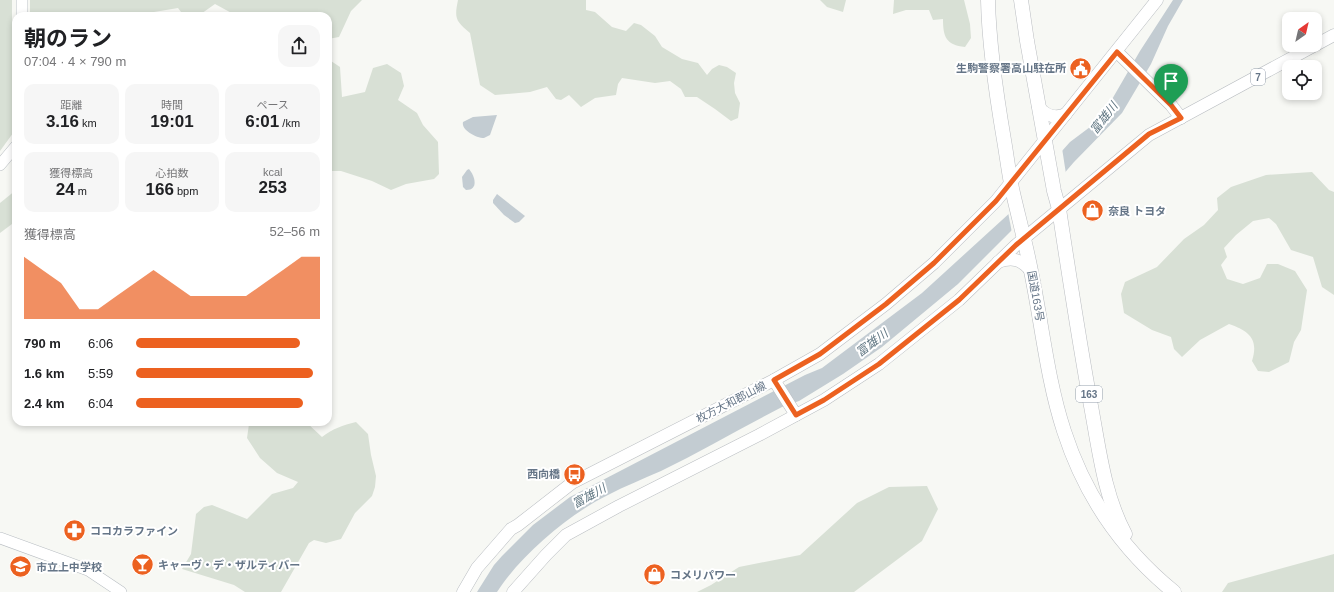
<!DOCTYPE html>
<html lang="ja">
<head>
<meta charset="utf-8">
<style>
	:root { --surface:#fff; --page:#f6f6f6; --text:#202124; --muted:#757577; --accent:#ec6120 }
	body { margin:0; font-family:Arial,"Noto Sans JP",sans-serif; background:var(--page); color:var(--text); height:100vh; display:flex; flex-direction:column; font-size:15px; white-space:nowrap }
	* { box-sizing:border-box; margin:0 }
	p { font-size:13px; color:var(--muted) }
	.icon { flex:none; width:22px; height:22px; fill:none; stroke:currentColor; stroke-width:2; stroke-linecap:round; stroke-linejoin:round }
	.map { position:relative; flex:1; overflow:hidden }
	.details { position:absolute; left:12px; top:12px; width:320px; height:414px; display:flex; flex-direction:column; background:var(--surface); border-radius:12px; box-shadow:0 2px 6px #0003 }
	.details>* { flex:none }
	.needle { width:26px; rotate:34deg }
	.controls { position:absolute; left:1282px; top:12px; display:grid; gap:8px }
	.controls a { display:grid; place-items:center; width:40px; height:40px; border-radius:8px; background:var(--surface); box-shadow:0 2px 6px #0003; font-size:20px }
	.pin { position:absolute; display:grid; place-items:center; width:34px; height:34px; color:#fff; margin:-41px -17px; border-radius:50% 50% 50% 0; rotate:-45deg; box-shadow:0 0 4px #0007 }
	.pin .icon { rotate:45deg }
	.round { display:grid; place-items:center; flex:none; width:42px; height:42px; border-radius:12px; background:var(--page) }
	.headline { display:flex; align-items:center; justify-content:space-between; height:68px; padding:0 12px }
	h1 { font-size:22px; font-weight:700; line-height:30px }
	.stats { display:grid; grid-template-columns:repeat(3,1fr); gap:6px; height:68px; padding:4px 12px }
	.stats div { display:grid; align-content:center; border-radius:10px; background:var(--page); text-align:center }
	.stats b { font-size:17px; font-weight:700 }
	.stats small { font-size:11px; font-weight:400 }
	.stats p { font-size:11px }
	.chart { height:112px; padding:8px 12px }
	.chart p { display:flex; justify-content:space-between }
	.chart svg { width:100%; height:72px; margin-top:4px; fill:var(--accent); opacity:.7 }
	ul { padding:0 12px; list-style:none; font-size:13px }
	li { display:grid; grid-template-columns:64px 48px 1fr; align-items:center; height:30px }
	li i { height:10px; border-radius:5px; background:var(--accent) }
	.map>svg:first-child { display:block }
	.green { fill:#d8e0d5 }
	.water { fill:#c3ccd2 }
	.pier { fill:#f7f8f4 }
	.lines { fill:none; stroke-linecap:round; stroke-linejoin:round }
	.secondary-casing { stroke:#b9bec3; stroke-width:12 }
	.primary-casing { stroke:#babec2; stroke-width:13 }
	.highway-casing { stroke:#b9bcc0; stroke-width:15 }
	.secondary { stroke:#fff; stroke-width:11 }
	.primary { stroke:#fff; stroke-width:12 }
	.highway { stroke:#fff; stroke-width:14 }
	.route-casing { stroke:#fff; stroke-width:8 }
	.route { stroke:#ec6120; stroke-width:5 }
	.labels { text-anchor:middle; stroke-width:4; stroke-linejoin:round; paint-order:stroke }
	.shield { fill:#fff; stroke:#939eab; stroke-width:1 }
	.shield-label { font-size:10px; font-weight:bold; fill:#657587 }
	.poi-label { font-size:11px; font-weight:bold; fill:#657587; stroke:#fff; text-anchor:start }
	.street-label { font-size:11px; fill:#657587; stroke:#fff }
	.water-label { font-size:12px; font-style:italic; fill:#617783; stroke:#fff }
</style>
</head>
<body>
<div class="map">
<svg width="1334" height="592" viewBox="0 0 1334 592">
	<rect width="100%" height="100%" fill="#f7f8f4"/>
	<g class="green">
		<path d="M 0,0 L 12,0 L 12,20 L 16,61 L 16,129 L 0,151 Z"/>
		<path d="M 30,0 L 362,0 L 351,11 L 339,37 L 328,39 L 328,16 L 237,16 L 215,4 L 198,16 L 184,16 L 178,8 L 148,13 L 147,16 L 30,16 Z"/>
		<path d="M 458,0 L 586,0 L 586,10 L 595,12 L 612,27 L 626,31 L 634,23 L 641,25 L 655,36 L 662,47 L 682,59 L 698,63 L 707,75 L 712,69 L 719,65 L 727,67 L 736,73 L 734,83 L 735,93 L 740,103 L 738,118 L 731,121 L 715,109 L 697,97 L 685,97 L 681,89 L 670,81 L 655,83 L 622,78 L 618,84 L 616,95 L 595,98 L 581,107 L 569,95 L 561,100 L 556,99 L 547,87 L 530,92 L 495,95 L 480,85 L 470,33 C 456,21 454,19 458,0 Z"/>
		<path d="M 820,0 L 846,0 L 843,12 L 827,7 Z"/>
		<path d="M 894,0 L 964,0 L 970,24 L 971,38 L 965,47 C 946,45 943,37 943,19 L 933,20 L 929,10 L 906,10 L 893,14 Z"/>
		<path d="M 328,59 L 340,67 L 342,97 L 365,92 L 373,68 L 387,64 L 401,73 L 404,86 L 398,100 L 417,113 L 423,125 L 438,142 L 439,174 L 434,179 L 406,184 L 391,190 L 372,181 L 341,171 L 328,171 Z"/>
		<path d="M 1312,172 L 1329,190 L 1334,192 L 1334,295 L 1322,287 L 1313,257 L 1291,250 L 1276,224 L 1269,218 L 1253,221 L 1236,235 L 1224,248 L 1227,257 L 1221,265 L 1227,279 L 1243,284 L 1260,278 L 1267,264 L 1278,264 L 1295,271 L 1307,290 L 1301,330 L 1294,342 L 1289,362 L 1269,372 L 1258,371 L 1252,361 C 1259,339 1249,331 1229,324 L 1200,340 L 1182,357 L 1174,349 L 1171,337 L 1152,330 L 1124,313 L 1121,294 L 1125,282 L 1157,267 L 1184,239 L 1204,225 L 1218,210 L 1217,198 L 1231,187 L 1266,175 Z"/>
		<path d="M 16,190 L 16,221 L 0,233 L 0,203 Z"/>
		<path d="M 247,422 L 306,422 L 322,437 C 332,429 343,425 356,422 L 368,434 L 371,455 L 376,476 L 375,487 L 372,496 L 355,513 L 341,539 L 326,543 L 314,540 L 309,543 L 281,592 L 245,592 L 234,585 L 182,569 L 191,554 L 196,514 L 204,507 L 212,505 L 247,519 L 272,494 L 293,488 L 298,482 L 277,473 L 260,458 L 247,438 L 249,424 Z"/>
		<path d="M 927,486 L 938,509 L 922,541 L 854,592 L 697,592 L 711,585 L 739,567 L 800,555 L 857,503 L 889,487 Z"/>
		<path d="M 1334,554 L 1334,592 L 1222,592 L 1228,583 Z"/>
	</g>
	<g class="water">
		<path d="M 1173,0 L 1183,0 L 1168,26 L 1151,64 L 1122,113 L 1074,162 L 1037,205 L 958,284 L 882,347 L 843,374 L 799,401 L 782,407 C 741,428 702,451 661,471 C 643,479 625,486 608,495 C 569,514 520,556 497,592 L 477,592 L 494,565 L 502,556 L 533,525 L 570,497 L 805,375 L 822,368 L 922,293 L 1013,210 L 1037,179 L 1070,142 L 1094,124 L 1111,101 L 1140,51 Z"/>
		<path d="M 497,115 L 490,135 C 488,136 486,137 484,138 C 476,138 461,130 463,122 L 473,117 Z"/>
		<path d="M 469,169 C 475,176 479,190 466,190 L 463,187 L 462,177 L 467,170 Z"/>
		<path d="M 497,194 L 525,216 L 519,222 L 515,223 L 504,215 L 493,203 L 493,200 Z"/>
	</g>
	<path class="pier" d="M 1062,148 L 1066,174 L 1038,207 L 1012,233 L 1008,212 Z"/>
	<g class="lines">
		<defs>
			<g id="secondary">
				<path d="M 22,16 L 22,0"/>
				<path d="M 0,165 L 16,146"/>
				<path d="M 0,538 L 88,570 L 121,592"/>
			</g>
			<g id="primary">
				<path d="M 1117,52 L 1171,105 L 1181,118"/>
				<path d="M 1038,106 C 1046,116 1055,119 1066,114"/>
				<path d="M 998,262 C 1012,257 1021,259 1031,271"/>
				<path d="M 774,380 L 796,415"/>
				<path d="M 463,592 L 477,568 L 511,529 L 518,525 L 572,483 L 774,380 L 820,354 L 886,304 L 934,263 L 996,201 L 1157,0"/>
				<path d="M 513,592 L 546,555 L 566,535 L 619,506 L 759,435 L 824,400 L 879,364 L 959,300 L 1016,245 L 1149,135 L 1334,35"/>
			</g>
			<g id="highway">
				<path d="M 988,0 C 989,47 996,93 1004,140 C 1007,157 1009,176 1013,193 C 1019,219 1026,245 1031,271 C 1042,324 1047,379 1064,431 C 1085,496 1121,549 1174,592"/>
				<path d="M 1021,0 L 1027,41 L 1054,191 L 1059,209 C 1069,275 1079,341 1091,406 C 1099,449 1104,495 1125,534"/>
			</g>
		</defs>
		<use href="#secondary" class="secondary-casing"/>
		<use href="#primary" class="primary-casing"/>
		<use href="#highway" class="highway-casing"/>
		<use href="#secondary" class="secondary"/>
		<use href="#primary" class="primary"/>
		<use href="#highway" class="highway"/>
	</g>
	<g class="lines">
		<defs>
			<path id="route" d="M 1117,52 L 1171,105 L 1181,118 L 1149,134 L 1016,245 L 959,300 L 879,364 L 824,400 L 796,415 L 774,380 L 820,354 L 886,304 L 934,263 L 996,201 Z"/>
		</defs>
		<use href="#route" class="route-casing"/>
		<use href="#route" class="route"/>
	</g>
	<defs>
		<symbol id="civic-disc" viewBox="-11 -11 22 22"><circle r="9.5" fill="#ec6120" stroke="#fff"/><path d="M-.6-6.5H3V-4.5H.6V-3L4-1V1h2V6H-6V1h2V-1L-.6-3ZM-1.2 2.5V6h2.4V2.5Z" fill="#fff"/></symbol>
		<symbol id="shop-disc" viewBox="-11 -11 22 22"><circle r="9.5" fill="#ec6120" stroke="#fff"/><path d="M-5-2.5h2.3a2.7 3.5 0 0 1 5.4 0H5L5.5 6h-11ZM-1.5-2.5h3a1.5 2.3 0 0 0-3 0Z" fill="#fff"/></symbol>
		<symbol id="bus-disc" viewBox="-11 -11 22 22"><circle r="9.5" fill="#ec6120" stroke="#fff"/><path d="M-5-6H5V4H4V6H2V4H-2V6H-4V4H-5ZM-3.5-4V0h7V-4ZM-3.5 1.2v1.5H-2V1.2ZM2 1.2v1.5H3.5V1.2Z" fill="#fff"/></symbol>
		<symbol id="pharmacy-disc" viewBox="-11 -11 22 22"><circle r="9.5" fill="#ec6120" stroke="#fff"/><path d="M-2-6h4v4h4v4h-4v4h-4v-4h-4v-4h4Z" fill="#fff"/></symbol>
		<symbol id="bar-disc" viewBox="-11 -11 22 22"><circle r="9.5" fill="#ec6120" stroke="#fff"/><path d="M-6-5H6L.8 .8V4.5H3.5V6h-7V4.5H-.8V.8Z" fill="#fff"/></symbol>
		<symbol id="school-disc" viewBox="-11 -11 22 22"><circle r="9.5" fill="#ec6120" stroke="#fff"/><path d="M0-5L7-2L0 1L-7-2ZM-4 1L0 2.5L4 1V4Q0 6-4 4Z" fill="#fff"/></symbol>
	</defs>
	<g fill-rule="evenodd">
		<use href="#civic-disc" x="1068" y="56" width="25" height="25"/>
		<use href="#shop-disc" x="1080" y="198" width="25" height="25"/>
		<use href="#bus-disc" x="562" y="462" width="25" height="25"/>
		<use href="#pharmacy-disc" x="62" y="518" width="25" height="25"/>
		<use href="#bar-disc" x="130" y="552" width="25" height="25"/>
		<use href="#school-disc" x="8" y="554" width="25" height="25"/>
		<use href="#shop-disc" x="642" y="562" width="25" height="25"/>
	</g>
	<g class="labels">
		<g class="shield">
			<rect x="1251" y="69" width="14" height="16" rx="3"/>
			<rect x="1076" y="386" width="26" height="16" rx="3"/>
		</g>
		<g class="shield-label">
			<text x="1258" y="81">7</text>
			<text x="1089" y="398">163</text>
		</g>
		<g class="poi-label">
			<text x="1066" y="72" text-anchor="end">生駒警察署高山駐在所</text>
			<text x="1108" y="215">奈良 トヨタ</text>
			<text x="560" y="478" text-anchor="end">西向橋</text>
			<text x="90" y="535">ココカラファイン</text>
			<text x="158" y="569">キャーヴ・デ・ザルティバー</text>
			<text x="36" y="571">市立上中学校</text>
			<text x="670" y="579">コメリパワー</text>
		</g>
		<g class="street-label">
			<text transform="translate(1036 296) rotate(80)" y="4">国道163号</text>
			<text transform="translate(731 402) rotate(-27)" y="4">枚方大和郡山線</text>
		</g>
		<g class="water-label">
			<text transform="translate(1104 118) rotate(-52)" y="4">富雄川</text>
			<text transform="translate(872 343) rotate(-37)" y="4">富雄川</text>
			<text transform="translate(589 496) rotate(-29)" y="4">富雄川</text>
		</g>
	</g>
</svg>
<div class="controls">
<a><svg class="needle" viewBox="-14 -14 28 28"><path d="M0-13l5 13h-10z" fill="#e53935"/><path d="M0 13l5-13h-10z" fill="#757577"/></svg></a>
<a><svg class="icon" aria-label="locate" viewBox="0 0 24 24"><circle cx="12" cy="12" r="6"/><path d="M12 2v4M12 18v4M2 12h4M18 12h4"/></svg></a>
</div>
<div class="pin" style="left:1171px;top:105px;background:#1e9e55"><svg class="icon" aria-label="arrive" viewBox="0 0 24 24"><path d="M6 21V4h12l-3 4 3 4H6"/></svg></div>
<section class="details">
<div class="headline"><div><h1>朝のラン</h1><p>07:04 · 4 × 790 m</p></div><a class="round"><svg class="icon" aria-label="share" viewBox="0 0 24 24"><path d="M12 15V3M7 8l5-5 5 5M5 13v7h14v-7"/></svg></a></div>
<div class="stats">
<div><p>距離</p><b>3.16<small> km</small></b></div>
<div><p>時間</p><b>19:01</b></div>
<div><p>ペース</p><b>6:01<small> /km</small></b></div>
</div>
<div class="stats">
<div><p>獲得標高</p><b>24<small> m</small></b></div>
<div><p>心拍数</p><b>166<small> bpm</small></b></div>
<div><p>kcal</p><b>253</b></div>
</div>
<div class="chart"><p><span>獲得標高</span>52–56 m</p>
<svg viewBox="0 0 160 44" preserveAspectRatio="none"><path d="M0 44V6L10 14L20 22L30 38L40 38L50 30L60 22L70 14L80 22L90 30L100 30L110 30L120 30L130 22L140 14L150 6L160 6V44z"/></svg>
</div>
<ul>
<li><b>790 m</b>6:06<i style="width:89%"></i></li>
<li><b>1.6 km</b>5:59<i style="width:96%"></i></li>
<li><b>2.4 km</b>6:04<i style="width:91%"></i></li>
</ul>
</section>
</div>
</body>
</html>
